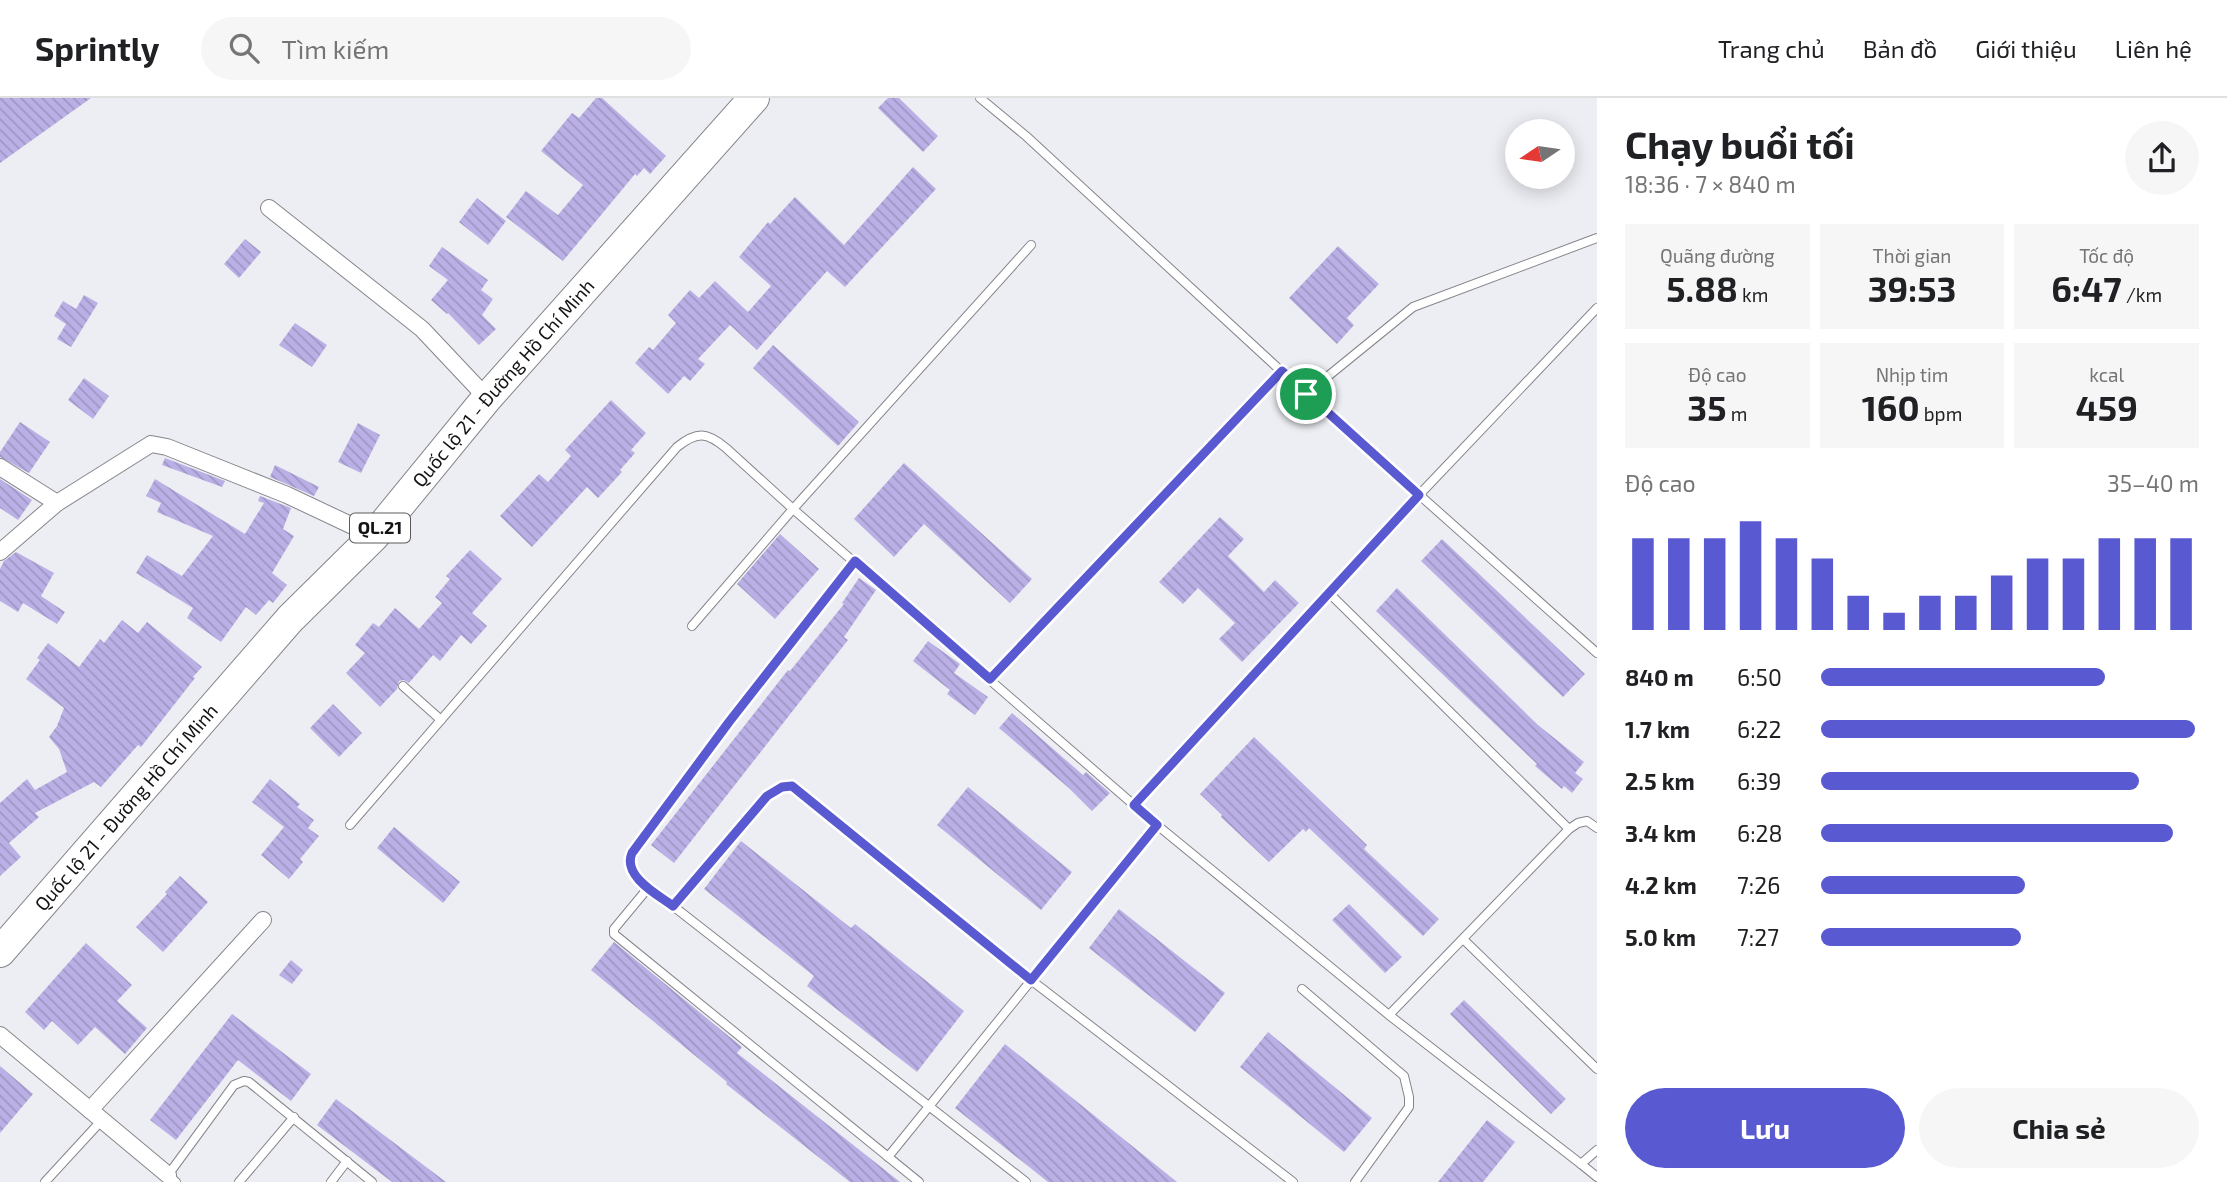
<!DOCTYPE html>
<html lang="vi">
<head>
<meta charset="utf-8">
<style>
	:root { --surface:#fff; --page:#f6f6f6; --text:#202124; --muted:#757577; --line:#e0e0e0; --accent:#5959d1 }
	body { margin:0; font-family:"Exo 2",sans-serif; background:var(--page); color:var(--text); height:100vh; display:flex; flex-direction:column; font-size:26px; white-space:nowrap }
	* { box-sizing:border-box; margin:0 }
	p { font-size:23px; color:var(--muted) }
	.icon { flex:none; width:38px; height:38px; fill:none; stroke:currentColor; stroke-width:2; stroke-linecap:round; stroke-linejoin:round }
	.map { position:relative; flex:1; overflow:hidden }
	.details { display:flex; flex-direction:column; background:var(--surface); width:630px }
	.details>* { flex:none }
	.needle { width:46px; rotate:257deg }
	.fabs { position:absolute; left:1505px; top:21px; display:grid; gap:14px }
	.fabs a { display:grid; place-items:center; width:70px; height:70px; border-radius:50%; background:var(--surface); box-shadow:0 4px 18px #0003; font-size:35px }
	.pin { position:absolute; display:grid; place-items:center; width:60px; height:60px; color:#fff; margin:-30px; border:4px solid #fff; border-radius:50%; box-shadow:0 2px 7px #0007 }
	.round { display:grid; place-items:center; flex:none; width:74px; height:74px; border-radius:37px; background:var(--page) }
	.headline { display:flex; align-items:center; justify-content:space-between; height:119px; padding:0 28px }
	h1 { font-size:38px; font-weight:700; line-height:52px }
	.stats { display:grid; grid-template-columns:repeat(3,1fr); gap:10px; height:119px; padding:7px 28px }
	.stats div { display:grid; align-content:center; border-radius:0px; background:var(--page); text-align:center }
	.stats b { font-size:35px; font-weight:700 }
	.stats small { font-size:19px; font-weight:400 }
	.stats p { font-size:19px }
	.chart { height:196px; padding:14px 28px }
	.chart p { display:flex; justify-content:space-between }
	.chart svg { width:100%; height:126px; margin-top:7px; stroke:var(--accent); stroke-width:6 }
	.primary-button { display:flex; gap:14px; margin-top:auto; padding:14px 28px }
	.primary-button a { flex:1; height:80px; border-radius:42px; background:var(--accent); color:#fff; font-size:28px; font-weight:700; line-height:80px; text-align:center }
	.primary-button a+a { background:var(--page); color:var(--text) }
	ul { padding:0 28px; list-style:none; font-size:23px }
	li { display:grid; grid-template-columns:112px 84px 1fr; align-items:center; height:52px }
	li i { height:18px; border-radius:9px; background:var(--accent) }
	header { display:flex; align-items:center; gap:42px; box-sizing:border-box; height:98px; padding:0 35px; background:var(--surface); border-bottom:2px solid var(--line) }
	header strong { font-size:33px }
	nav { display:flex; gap:38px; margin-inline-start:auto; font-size:24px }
	.search { width:490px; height:63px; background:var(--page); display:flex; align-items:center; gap:18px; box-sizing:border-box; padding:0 24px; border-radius:38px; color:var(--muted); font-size:26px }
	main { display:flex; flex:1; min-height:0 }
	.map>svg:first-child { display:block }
	.building { fill:url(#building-back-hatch) }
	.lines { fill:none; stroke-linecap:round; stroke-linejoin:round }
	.lane-casing { stroke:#85868b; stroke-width:10 }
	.street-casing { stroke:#85868b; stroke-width:18 }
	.highway-casing { stroke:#85868b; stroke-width:32 }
	.lane { stroke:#fff; stroke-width:8 }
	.street { stroke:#fff; stroke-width:16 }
	.highway { stroke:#fff; stroke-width:30 }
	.route-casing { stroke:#fff; stroke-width:14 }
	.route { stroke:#5959d1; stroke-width:9 }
	.labels { text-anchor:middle; stroke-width:5; stroke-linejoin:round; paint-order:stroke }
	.shield { fill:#fff; stroke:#5a5a5b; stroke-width:2 }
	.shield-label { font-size:18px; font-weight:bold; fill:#131315 }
	.street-label { font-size:19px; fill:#131315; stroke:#fff }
</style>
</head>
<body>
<header>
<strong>Sprintly</strong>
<div class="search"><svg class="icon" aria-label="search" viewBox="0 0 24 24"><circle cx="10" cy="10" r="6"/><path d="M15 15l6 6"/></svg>Tìm kiếm</div>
<nav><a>Trang chủ</a><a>Bản đồ</a><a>Giới thiệu</a><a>Liên hệ</a></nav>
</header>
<main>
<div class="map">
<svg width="1597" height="1084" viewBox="0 0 1597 1084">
	<defs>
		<pattern id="building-back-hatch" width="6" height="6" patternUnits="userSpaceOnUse" patternTransform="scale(1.75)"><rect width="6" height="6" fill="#bab0e6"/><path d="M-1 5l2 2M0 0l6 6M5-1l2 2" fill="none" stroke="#9f96c4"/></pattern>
	</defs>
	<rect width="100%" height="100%" fill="#edeef3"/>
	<g class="building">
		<path d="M 0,0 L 91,0 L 0,65 Z"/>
		<path d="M 596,0 L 602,0 L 666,58 L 650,76 L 644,70 L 637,78 L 635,76 L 563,163 L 506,119 L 526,93 L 558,117 L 583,87 L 541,53 L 572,15 L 579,20 Z"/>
		<path d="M 888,0 L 899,0 L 938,38 L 923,54 L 878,10 Z"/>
		<path d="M 913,69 L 936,91 L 845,189 L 827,173 L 757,252 L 730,227 L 698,261 L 705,266 L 690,283 L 684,278 L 668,296 L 635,265 L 649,249 L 653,252 L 676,225 L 668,217 L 690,192 L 699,200 L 715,183 L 748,214 L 771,188 L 739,159 L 768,124 L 770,126 L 795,99 L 844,147 Z"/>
		<path d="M 477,100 L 506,123 L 488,147 L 459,124 Z"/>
		<path d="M 245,141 L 261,154 L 239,180 L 224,166 Z"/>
		<path d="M 1338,148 L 1379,186 L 1347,220 L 1354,227 L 1337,246 L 1289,200 Z"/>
		<path d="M 442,149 L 488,182 L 481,192 L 493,201 L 482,217 L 496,231 L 479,247 L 448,215 L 447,216 L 431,202 L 448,182 L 429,168 Z"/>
		<path d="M 84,197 L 98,205 L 71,249 L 57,241 L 66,226 L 54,218 L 63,203 L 76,211 Z"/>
		<path d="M 295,225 L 327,247 L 312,269 L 279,247 Z"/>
		<path d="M 773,247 L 859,324 L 838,348 L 753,270 Z"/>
		<path d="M 84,280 L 109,298 L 93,321 L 68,302 Z"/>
		<path d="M 611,302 L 646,335 L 631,352 L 635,355 L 620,372 L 622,374 L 598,400 L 587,389 L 532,449 L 500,418 L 539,376 L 548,384 L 571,358 L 565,352 Z"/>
		<path d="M 20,324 L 50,344 L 29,375 L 0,359 L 0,354 Z"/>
		<path d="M 358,325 L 380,337 L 361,375 L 338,364 Z"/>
		<path d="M 165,360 L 225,383 L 222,389 L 162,367 Z"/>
		<path d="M 904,365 L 1032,481 L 1010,505 L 924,426 L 894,459 L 854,421 Z"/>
		<path d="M 275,367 L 319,389 L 314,398 L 270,379 Z"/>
		<path d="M 0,381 L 32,402 L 18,422 L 0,410 Z"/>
		<path d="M 155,381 L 245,436 L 264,405 L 258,403 L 260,398 L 291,410 L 283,431 L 294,438 L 272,475 L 287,487 L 273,505 L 269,502 L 256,517 L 246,509 L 221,544 L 187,520 L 193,510 L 136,475 L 147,457 L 182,478 L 213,438 L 157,414 L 161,405 L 146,398 Z"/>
		<path d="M 1220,419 L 1244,441 L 1228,458 L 1264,494 L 1275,482 L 1299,505 L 1242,564 L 1219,541 L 1235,525 L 1198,490 L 1183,506 L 1159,484 Z"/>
		<path d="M 780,436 L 819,471 L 775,521 L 737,486 Z"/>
		<path d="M 1442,441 L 1585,576 L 1563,599 L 1421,463 Z"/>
		<path d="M 470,452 L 502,481 L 472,515 L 487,528 L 471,546 L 461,537 L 440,563 L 433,557 L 409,585 L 404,582 L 399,583 L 397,591 L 380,609 L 346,575 L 365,555 L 355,547 L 373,525 L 379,529 L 395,510 L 419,531 L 442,505 L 435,499 L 450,481 L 446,478 Z"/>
		<path d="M 16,454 L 54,475 L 41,498 L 65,514 L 57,526 L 23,505 L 18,514 L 0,503 L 0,471 L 4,463 Z"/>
		<path d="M 859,480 L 876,492 L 844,539 L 848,542 L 674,765 L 651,747 L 788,572 L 790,573 L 844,506 L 842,505 Z"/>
		<path d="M 1397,490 L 1538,627 L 1584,664 L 1575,675 L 1583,681 L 1572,695 L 1564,688 L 1562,691 L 1535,668 L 1537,666 L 1376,513 Z"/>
		<path d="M 122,522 L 138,535 L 147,524 L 202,569 L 193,579 L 195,580 L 141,649 L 138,647 L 101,689 L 94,684 L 35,715 L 39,719 L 9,745 L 21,759 L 0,778 L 0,705 L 27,681 L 35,692 L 67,674 L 59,651 L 49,639 L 57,628 L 64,610 L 26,581 L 40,562 L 37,560 L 48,545 L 79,569 L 100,541 L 104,545 Z"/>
		<path d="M 928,543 L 960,566 L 954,575 L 988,599 L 975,617 L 947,596 L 950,592 L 913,563 Z"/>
		<path d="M 333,606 L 362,635 L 339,659 L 310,630 Z"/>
		<path d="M 1012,615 L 1083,677 L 1086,674 L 1110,695 L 1092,713 L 1070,691 L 999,630 Z"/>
		<path d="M 1254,639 L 1367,747 L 1364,751 L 1439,821 L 1423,838 L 1309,730 L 1306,734 L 1303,731 L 1269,764 L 1221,719 L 1222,717 L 1200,696 Z"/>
		<path d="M 270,681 L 300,706 L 297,709 L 314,722 L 308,730 L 319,738 L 300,761 L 303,764 L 289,781 L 261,757 L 284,729 L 252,704 Z"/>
		<path d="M 968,689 L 1072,774 L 1041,812 L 937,727 Z"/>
		<path d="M 394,729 L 460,784 L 443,805 L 377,750 Z"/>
		<path d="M 741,743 L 851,830 L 855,826 L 964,913 L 917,974 L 807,888 L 814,878 L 704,791 Z"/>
		<path d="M 180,778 L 208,804 L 163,854 L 136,829 L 167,796 L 165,794 Z"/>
		<path d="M 1349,806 L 1402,859 L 1385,875 L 1332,822 Z"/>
		<path d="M 1119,811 L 1225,895 L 1195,934 L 1089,850 Z"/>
		<path d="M 614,844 L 742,949 L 737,955 L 900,1084 L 850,1084 L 726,986 L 727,984 L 591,872 Z"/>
		<path d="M 86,845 L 132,887 L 117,903 L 147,930 L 125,956 L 95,929 L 78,947 L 52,923 L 44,932 L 25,914 Z"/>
		<path d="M 291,862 L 303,872 L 292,886 L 279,877 Z"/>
		<path d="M 1464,902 L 1566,1001 L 1551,1016 L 1450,916 Z"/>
		<path d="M 232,916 L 311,976 L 291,1003 L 238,962 L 176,1042 L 150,1022 Z"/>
		<path d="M 1268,934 L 1372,1020 L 1344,1054 L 1240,969 Z"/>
		<path d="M 1005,946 L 1177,1084 L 1048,1084 L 955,1010 Z"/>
		<path d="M 0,968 L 33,996 L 0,1035 Z"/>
		<path d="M 336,1001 L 446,1084 L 392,1084 L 317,1027 Z"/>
		<path d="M 1487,1022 L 1515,1044 L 1483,1084 L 1438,1084 Z"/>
	</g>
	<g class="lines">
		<defs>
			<g id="lane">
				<path d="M 980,0 L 1026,38 L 1306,296 L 1597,555"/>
				<path d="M 1306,296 L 1413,209 L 1597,140"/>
				<path d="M 1329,495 L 1569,731"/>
				<path d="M 692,528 L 793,411 L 1031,147"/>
				<path d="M 990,581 L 1282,273"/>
				<path d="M 403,588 L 441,622"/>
				<path d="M 1134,707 L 1419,397 L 1597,210"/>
				<path d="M 350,727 L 677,349 C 697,333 707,334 726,350 L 793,411 L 1157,727 L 1389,917 L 1581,1066 L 1597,1052"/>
				<path d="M 648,790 C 638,780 626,770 632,755 L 729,624 L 855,463"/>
				<path d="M 673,808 L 648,790 L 614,831 L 614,836 L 919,1084"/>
				<path d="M 1463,841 L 1597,971"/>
				<path d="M 1302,891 L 1404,978 L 1409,999 L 1409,1009 L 1355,1084"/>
				<path d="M 1389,917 L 1569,731 L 1578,725 L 1587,723 L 1597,730"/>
				<path d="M 888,1059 L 1157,727"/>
				<path d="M 1581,1066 L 1597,1079"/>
				<path d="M 45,1084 L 102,1022"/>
				<path d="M 176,1084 L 168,1077 L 234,987 L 244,983 L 249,984 L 372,1084"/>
				<path d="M 239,1084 L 294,1019"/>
				<path d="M 331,1084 L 347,1063"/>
				<path d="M 1026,1084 L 673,808 L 767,698 L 786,688 L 797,692 L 1031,882 L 1293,1084"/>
			</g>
			<g id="street">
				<path d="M 269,110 L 422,231 L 487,300"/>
				<path d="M 0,369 L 57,405"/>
				<path d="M 0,454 L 57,405 L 151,346 L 167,349 L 287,397 L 374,438"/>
				<path d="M 0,937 L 168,1077"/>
				<path d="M 90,1012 L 263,822"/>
			</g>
			<g id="highway">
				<path id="s1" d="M 0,854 L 290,521 L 374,438 L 487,300 L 754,0"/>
			</g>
		</defs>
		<use href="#lane" class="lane-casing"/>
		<use href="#street" class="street-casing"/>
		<use href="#highway" class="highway-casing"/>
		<use href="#lane" class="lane"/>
		<use href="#street" class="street"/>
		<use href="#highway" class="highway"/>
	</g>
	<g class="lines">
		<defs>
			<path id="route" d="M 1282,273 L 1419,397 L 1134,707 L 1157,727 L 1031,882 L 792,688 L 782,689 L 767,698 L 673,808 C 658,797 622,778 632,755 L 729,624 L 855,463 L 990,581 Z"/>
		</defs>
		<use href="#route" class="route-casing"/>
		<use href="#route" class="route"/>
	</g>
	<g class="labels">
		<rect class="shield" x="350" y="415.5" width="60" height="29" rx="5"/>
		<g class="shield-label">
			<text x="380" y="436">QL.21</text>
		</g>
		<g class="street-label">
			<text dy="7" stroke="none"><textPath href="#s1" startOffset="760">Quốc lộ 21 - Đường Hồ Chí Minh</textPath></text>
			<text dy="7" stroke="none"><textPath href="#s1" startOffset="192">Quốc lộ 21 - Đường Hồ Chí Minh</textPath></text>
		</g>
	</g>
</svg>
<div class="fabs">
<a><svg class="needle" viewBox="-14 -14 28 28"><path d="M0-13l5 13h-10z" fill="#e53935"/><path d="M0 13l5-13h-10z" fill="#757577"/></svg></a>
</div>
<div class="pin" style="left:1306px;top:296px;background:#1e9e55"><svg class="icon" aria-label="arrive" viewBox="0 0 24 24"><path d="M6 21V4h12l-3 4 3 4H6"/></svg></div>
</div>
<section class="details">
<div class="headline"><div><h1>Chạy buổi tối</h1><p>18:36 · 7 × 840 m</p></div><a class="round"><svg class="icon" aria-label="share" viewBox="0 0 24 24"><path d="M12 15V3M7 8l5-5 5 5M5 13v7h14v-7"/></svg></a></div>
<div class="stats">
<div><p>Quãng đường</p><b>5.88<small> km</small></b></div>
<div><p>Thời gian</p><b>39:53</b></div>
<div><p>Tốc độ</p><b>6:47<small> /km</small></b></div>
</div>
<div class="stats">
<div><p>Độ cao</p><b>35<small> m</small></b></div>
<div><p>Nhịp tim</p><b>160<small> bpm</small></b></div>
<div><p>kcal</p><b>459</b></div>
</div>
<div class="chart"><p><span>Độ cao</span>35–40 m</p>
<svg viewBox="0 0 160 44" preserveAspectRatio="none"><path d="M5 44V12M15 44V12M25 44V12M35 44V6M45 44V12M55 44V19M65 44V32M75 44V38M85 44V32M95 44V32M105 44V25M115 44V19M125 44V19M135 44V12M145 44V12M155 44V12"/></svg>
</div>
<ul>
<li><b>840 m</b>6:50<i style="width:75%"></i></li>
<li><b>1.7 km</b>6:22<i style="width:99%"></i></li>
<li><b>2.5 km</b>6:39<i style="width:84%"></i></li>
<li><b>3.4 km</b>6:28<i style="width:93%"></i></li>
<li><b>4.2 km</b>7:26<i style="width:54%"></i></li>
<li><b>5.0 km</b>7:27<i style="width:53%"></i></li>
</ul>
<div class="primary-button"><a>Lưu</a><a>Chia sẻ</a></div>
</section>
</main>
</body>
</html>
